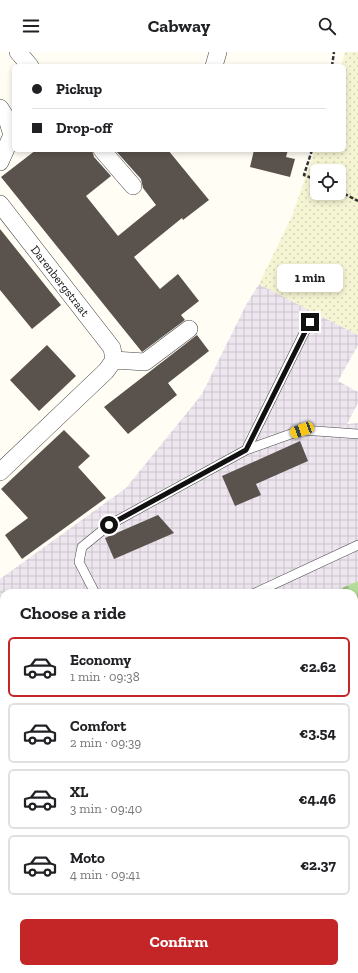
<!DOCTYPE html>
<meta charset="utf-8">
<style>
body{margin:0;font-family:"Zilla Slab",serif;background:#f2f2f2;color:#202124;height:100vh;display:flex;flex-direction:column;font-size:15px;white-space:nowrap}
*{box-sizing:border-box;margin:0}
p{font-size:13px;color:#757577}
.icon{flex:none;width:22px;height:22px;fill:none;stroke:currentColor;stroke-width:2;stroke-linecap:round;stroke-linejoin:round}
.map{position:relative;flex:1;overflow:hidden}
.panel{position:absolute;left:0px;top:537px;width:358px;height:384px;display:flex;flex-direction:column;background:#fff;border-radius:12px 12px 0 0;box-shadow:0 2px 6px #0003}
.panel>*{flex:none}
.banner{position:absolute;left:12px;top:12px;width:334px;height:88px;border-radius:6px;box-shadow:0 2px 6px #0003;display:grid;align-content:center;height:88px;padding:0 20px;background:#fff}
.buttons{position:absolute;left:310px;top:112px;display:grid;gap:8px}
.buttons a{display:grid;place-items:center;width:36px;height:36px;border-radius:6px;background:#fff;box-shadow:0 2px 6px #0003;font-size:20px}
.end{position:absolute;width:18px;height:18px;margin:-9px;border:5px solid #111;background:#fff;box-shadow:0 0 0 2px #fff}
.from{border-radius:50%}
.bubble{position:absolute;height:28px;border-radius:6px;background:#fff;box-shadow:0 2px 6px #0003;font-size:13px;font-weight:700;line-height:28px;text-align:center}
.car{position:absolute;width:12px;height:24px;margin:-12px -6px;border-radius:5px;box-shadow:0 0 3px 1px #0007;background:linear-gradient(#f5c518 24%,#345 0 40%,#f5c518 0 76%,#345 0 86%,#f5c518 0)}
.banner b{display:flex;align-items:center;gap:14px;height:38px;font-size:15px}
.banner b+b{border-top:1px solid #e0e0e0}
.banner i{width:10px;height:10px;background:#202124}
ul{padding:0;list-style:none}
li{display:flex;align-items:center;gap:12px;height:60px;margin:0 8px 6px;padding:0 12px;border:2px solid #e0e0e0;border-radius:6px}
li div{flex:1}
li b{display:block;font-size:15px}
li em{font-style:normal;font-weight:700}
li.selected{border-color:#c42526}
li>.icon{width:36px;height:36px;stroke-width:1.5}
h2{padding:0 20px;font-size:18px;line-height:48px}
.button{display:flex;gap:8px;margin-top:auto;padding:8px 20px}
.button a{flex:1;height:46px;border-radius:6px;background:#c42526;color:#fff;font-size:16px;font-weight:700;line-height:46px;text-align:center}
header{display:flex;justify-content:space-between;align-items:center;height:52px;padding:0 20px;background:#fff;font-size:18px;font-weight:700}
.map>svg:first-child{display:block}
.industrial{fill:url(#industrial-grid)}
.farmland{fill:url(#farmland-dots);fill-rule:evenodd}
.forest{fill:url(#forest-firs)}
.building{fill:#5a524d}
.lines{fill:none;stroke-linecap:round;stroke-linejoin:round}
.service-casing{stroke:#444;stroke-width:10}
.minor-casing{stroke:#444;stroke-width:18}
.path{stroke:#333;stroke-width:2.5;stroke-dasharray:4 2;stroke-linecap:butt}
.service{stroke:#fff;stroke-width:9}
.minor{stroke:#fff;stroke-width:17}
.rail-casing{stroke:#c42526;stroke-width:4.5}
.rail{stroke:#fff;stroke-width:3;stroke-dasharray:9;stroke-linecap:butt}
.route{stroke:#111;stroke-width:5}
.labels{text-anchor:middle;stroke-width:4;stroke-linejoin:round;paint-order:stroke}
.street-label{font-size:12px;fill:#111;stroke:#fff}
</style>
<header><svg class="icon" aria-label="menu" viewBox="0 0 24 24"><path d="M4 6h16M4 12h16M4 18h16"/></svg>Cabway<svg class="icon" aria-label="search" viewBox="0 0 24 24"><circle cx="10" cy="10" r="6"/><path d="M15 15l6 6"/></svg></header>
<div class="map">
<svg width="358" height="921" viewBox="0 0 358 921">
<defs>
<pattern id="industrial-grid" width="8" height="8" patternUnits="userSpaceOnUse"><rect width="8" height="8" fill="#eee6ef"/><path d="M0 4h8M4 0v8" fill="none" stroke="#cbc4cc"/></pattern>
<pattern id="farmland-dots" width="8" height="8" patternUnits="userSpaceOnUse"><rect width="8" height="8" fill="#f6f5d3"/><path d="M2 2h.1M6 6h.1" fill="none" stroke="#d2d1b4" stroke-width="1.8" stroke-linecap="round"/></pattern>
<pattern id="forest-firs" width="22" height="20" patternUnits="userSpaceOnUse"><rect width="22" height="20" fill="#b6dc9b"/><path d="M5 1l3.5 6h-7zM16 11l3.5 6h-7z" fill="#9bbc84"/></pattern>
</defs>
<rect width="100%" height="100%" fill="#fffdf4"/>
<path class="industrial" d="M259 232 358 283V293L338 329 358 340V351L347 372 358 371V529L330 541H4V719L0 713V527L126 436 202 342 246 253Z"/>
<path class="farmland" d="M345 0H358V283L259 232 292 164 315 98H344V14H341ZM317 119H339V141H317Z"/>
<path class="forest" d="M358 529V581L354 572V541H341L339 537Z
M358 777V856L354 859V779Z
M84 917H266L260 921H77Z"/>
<path class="building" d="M36 98H92L94 105 111 124 86 144 118 184 156 153 143 136 141 127 115 98H168L209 148 183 168 182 166 134 205 160 237 178 222 199 249 181 263 185 268 142 300 1 125Z
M254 98H288L286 105 295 107 290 125 250 115Z
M0 177 61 253 32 277 0 238Z
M197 283 209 299 168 331 177 343 128 382 104 355Z
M47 293 76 324 39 359 10 328Z
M64 378 90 404 78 415 106 446 22 507 5 483 28 466 1 437Z
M300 389 308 409 256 432 261 443 235 454 222 424Z
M158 463 174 481 114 507 105 486Z"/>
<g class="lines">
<defs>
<path id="service" d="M246 398 310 269
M95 541 79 510 82 495 109 473 246 398 302 378 358 382
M255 541 358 493
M0 726 4 723"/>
<path id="minor" d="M18 0 30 14
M214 14 218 0
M0 56 7 67 12 83 0 110
M102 98 133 134
M0 152 112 296 114 308 106 319 0 420
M114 308 145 310 189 277"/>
</defs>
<use href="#service" class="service-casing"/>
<use href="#minor" class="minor-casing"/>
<path class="path" d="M332 14 334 0
M312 98 304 123 317 128
M339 139 358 149"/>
<use href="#service" class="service"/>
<use href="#minor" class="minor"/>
<defs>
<path id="rail" d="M354 725 358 723
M354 737 358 736
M0 901 4 898
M0 916 4 914"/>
</defs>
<use href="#rail" class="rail-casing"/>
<use href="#rail" class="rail"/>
</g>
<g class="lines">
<path class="route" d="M109 473 246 398 310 270"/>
</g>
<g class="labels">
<g class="street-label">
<text transform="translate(60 229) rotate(52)" y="4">Darenbergstraat</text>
</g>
</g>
</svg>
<div class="buttons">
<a><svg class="icon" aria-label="locate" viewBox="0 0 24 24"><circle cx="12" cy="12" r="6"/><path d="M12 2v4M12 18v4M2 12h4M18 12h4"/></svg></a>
</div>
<i class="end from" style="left:109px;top:473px"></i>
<i class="end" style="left:310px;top:270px"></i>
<div class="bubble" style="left:277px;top:212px;width:66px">1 min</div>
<i class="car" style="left:302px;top:378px;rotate:250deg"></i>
<div class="banner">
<b><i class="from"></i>Pickup</b>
<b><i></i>Drop-off</b>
</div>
<section class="panel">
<h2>Choose a ride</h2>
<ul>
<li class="selected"><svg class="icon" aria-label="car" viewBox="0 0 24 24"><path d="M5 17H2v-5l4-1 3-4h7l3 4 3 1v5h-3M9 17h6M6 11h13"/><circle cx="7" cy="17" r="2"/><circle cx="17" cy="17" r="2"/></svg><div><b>Economy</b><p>1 min · 09:38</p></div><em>€2.62</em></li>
<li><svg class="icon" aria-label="car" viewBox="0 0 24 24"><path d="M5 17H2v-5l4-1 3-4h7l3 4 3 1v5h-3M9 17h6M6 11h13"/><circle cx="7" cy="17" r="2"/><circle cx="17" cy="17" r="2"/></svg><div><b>Comfort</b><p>2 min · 09:39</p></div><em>€3.54</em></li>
<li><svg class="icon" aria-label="car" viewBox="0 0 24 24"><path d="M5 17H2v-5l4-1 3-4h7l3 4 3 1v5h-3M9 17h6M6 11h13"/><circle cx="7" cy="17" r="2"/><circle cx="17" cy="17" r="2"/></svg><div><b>XL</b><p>3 min · 09:40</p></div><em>€4.46</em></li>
<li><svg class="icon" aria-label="car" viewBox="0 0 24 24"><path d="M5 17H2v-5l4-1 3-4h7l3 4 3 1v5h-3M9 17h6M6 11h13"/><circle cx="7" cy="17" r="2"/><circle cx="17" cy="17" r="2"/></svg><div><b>Moto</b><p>4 min · 09:41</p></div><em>€2.37</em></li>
</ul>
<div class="button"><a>Confirm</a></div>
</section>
</div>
